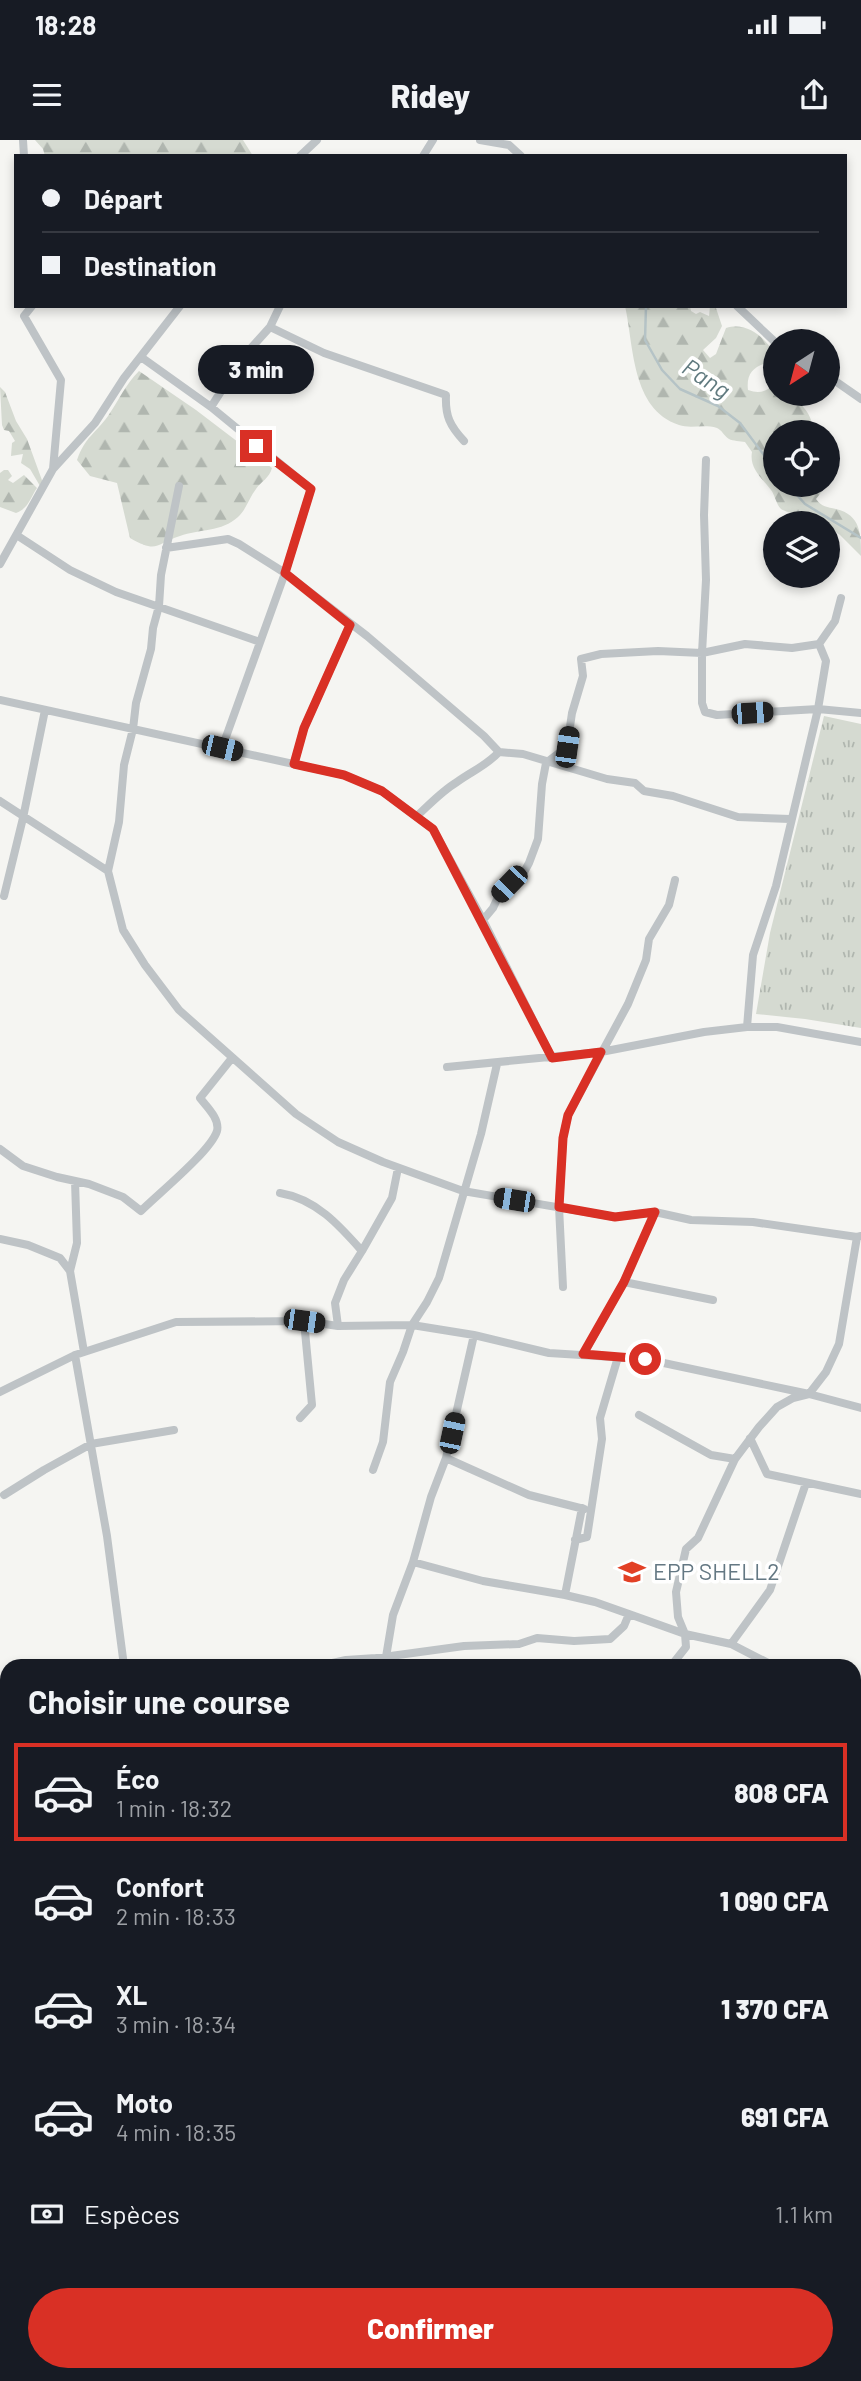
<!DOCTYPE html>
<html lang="fr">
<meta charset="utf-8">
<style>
body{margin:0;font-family:Barlow,sans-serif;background:#20242c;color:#f1f3f6;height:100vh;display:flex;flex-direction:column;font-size:26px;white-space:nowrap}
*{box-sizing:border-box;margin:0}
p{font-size:23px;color:#9ea1a6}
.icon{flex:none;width:38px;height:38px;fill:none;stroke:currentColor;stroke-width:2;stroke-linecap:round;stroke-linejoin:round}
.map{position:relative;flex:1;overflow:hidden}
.side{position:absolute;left:0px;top:1519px;width:861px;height:723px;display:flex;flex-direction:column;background:#171b24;border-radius:21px 21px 0 0;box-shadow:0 4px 10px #0003}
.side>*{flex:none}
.banner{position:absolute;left:14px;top:14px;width:833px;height:154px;border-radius:0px;box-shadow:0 4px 10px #0003;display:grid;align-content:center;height:154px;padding:0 28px;background:#171b24}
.needle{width:46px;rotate:216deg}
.fabs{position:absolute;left:763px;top:189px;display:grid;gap:14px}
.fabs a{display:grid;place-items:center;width:77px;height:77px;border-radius:50%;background:#171b24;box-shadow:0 4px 10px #0003;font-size:35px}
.end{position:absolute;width:32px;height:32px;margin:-16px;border:9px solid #d93025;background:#fff;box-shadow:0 0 0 4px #fff}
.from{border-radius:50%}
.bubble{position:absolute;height:49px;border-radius:24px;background:#171b24;box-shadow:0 4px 10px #0003;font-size:23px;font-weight:800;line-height:49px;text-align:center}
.car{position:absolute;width:21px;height:42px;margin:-21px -10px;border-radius:9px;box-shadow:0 0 5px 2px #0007;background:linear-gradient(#222 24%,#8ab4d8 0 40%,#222 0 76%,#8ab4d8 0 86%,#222 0)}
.banner b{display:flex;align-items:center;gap:24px;height:66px;font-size:26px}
.banner b+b{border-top:2px solid #363941}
.banner i{width:18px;height:18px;background:#f1f3f6}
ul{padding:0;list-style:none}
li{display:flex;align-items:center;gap:21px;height:98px;margin:0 14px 10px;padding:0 14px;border:4px solid transparent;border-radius:0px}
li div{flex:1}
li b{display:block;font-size:26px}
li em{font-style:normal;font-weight:800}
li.current{border-color:#d93025}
li>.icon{width:63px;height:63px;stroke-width:1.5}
h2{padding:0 28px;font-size:32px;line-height:84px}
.pay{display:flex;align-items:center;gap:18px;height:77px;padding:0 28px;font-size:26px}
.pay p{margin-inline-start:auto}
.button{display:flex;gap:14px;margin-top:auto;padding:14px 28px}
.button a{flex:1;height:80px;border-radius:42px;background:#d93025;color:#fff;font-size:28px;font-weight:800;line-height:80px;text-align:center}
.status{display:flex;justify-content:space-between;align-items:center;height:49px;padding:0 35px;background:#171b24;direction:ltr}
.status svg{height:19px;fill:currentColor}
header{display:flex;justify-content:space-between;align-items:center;height:91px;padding:0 28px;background:#171b24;font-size:32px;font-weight:800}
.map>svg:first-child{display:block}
.built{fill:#e3e5e3}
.grass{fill:url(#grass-tufts)}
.forest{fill:url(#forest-firs)}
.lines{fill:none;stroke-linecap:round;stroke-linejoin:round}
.stream{stroke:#b5c3c6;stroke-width:2.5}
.minor{stroke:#bec3c6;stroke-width:8}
.route{stroke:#d93025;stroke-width:9}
.labels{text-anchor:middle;stroke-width:7;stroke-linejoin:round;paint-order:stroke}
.poi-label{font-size:23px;fill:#647883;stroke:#fff;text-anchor:start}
.water-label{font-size:24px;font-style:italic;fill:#607a7f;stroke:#fff}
</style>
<div class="status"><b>18:28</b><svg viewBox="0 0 49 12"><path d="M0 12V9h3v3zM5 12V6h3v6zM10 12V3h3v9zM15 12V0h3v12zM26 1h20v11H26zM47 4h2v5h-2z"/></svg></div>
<header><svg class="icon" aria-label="menu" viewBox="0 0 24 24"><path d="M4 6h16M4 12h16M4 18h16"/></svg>Ridey<svg class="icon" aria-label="share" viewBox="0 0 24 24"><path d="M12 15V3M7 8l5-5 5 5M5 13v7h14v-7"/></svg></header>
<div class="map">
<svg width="861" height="2241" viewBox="0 0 861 2241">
<defs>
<pattern id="grass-tufts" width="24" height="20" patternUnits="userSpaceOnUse" patternTransform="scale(1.75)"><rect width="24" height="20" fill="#d5dad1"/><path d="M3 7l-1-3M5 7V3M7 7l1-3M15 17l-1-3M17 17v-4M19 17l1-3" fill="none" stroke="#b0b6af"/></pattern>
<pattern id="forest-firs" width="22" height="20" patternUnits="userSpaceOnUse" patternTransform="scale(1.75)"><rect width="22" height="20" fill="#d5dad1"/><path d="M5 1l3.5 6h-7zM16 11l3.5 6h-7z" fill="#b0b6af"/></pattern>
</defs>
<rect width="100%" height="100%" fill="#f5f5f2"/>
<path class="built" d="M854 1856 861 1857V2067L854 2066Z"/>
<path class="grass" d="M824 576 861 584V888L805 879 756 874 770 793Z"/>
<path class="forest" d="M35 0H243L253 16H45L43 9Z
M625 166H690L691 171 696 174 700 172 709 176 710 166 716 168 722 186 716 198 703 210 710 218 716 214 726 188C746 182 762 195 773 211L770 222C754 226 746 233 748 250 759 254 766 252 774 244L775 254H792C802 267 814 274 812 292H775V345H823V350L816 359C822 367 827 367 836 369 861 375 861 394 861 416L840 395 828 387V383C823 383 785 372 781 369 776 364 775 355 771 350 762 338 749 328 752 312L745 302C740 301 733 301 729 299 724 296 722 290 717 288 704 284 690 289 679 285 631 269 634 206 625 166Z
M139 231 196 270 272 328C269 339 261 341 256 349 249 358 246 370 238 377 222 392 199 389 180 396 155 404 158 414 130 398L117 343 90 336 77 320C85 297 95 294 108 276 119 260 125 245 139 231Z
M0 247 5 252 16 281 27 299 43 343 40 346 30 329 21 323 23 314 11 316 12 303 15 301 9 291 4 290 2 285Z
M4 330H8L12 336 8 340 13 343 24 335 37 348C30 358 29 368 16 373L0 367V333Z"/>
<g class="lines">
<path class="stream" d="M646 166 645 200 662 230 680 249 718 266 740 283 775 330
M788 345 805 364 861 398
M0 1721 7 1720
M854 1740 861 1736"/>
<path class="minor" d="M23 0 24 16
M480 0 509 5 521 16
M300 16 317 0
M423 16 433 0
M32 166 24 176 61 240 53 329
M737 166 775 202
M270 187 324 213 446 255C445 276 450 286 464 301
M141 217 211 267 311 349 285 433 222 608
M828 236 861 259
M211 267 243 217 270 187 280 166
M706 320 704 375 706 440 702 513V563L705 572 717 575 818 569 861 573
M179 346 161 435 159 466 153 488 151 509 136 563 133 589 124 625 119 682 108 731 123 790 145 825 179 870 296 974 338 1002 383 1022 463 1051 615 1077 655 1072 691 1080 753 1082 857 1097 861 1096
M18 396 70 430 116 452 260 502
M166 408 228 399 239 404 285 433 367 496 484 596 499 612 523 614 607 639 635 643 644 651 673 656 738 677 790 679
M0 424 53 329 95 283 124 238 180 166
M819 504 835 481 841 458
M0 560 344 635 382 651 433 689 483 780 552 918
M294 624 304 588 350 485
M0 661 108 731
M417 676C430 664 442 651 457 642 472 631 486 626 499 612
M4 756 23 678 45 570
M483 780 493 768 499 755 523 734 529 723 538 699 542 644 546 623 567 607 572 573 583 536 581 519 601 514 658 511 702 513 745 504 792 508 819 504
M747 887 753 815 776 746 818 569 826 521 819 504
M447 927 601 912 704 892 747 887H777L861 902
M0 1009 23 1026 57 1037 89 1044 123 1057 141 1071C158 1054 211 1011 217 991 220 979 207 967 200 958L232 918
M280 1053C316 1059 339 1085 362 1111L344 1140 335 1163 338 1186
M0 1099 28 1105 60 1118 70 1131 84 1212
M362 1111 392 1058 398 1028
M70 1131 77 1103 75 1041
M624 1142 713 1160
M563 1147 559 1067 563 998 568 975 628 864 646 820 649 799 669 765 675 740
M75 1215 107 1396 124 1526
M583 1215 624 1142 655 1072
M0 1252 75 1215 176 1182 304 1181 338 1186 412 1185 474 1195 549 1213 645 1219 809 1254 861 1268
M639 1275 711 1315 735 1319
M300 1278 312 1265 304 1181
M750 1298 767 1334 861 1354
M446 1318 529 1355 584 1369
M373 1330 383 1302 390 1242 403 1212 412 1185 427 1162 439 1138 481 994 497 924
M4 1355 44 1330 91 1304 174 1290
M575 1400 587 1397 602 1299 600 1278 618 1217
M413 1422 431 1357 446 1318 474 1195
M565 1455 595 1462 629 1474
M731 1504 770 1450 806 1343
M386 1517 393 1475 413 1422 483 1441 565 1455 582 1368
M319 1526 346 1520 376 1518 464 1506 519 1504 537 1498 574 1501 610 1499 624 1486 629 1474 685 1494 731 1504 774 1526
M671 1526 686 1507 685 1494 678 1477 676 1452 686 1409 698 1398 735 1319 759 1287 777 1267 793 1258 809 1254 826 1232 839 1204 857 1097
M854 1544H861
M236 2241 241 2235"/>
</g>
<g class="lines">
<path class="route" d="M256 306 311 349 285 433 350 485 304 588 294 624 344 635 382 651 433 689 552 918 601 912 568 975 563 998 559 1067 615 1077 655 1072 624 1142 583 1214 645 1219"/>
</g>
<defs>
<symbol id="school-bare" viewBox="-9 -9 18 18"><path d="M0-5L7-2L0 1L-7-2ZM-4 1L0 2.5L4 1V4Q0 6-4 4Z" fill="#e24025" stroke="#fff" stroke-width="2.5" paint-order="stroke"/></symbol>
</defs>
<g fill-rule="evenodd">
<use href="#school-bare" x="613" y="1413" width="38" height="38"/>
</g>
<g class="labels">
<g class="poi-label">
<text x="653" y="1440">EPP SHELL2</text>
</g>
<g class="water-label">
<text transform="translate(706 239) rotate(33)" y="8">Pang</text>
</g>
</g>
</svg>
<div class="fabs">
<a><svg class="needle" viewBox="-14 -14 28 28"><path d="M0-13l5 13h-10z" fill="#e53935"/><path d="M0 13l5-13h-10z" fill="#9ea1a6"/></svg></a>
<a><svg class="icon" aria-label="locate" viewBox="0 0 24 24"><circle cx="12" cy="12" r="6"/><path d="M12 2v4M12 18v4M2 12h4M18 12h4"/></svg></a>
<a><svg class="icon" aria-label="layers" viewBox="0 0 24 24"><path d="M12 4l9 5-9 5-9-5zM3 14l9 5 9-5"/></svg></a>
</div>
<i class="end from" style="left:645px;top:1219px"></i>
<i class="end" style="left:256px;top:306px"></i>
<div class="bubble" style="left:198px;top:205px;width:116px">3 min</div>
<i class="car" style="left:752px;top:573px;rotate:86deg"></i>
<i class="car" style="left:567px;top:607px;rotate:8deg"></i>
<i class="car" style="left:222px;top:608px;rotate:103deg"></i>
<i class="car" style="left:509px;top:744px;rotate:224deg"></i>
<i class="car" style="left:514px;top:1060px;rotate:279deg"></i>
<i class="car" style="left:304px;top:1181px;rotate:98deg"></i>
<i class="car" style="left:452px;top:1293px;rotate:12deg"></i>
<div class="banner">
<b><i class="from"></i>Départ</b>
<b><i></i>Destination</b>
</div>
<section class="side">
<h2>Choisir une course</h2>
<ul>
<li class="current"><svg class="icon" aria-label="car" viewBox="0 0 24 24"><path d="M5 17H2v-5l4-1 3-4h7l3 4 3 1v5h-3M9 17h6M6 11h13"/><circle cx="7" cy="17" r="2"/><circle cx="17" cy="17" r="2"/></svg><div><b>Éco</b><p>1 min · 18:32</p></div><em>808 CFA</em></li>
<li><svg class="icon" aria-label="car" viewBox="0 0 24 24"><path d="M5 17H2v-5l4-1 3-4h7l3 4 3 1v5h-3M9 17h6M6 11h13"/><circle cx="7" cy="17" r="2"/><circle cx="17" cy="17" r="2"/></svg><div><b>Confort</b><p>2 min · 18:33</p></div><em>1 090 CFA</em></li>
<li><svg class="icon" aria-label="car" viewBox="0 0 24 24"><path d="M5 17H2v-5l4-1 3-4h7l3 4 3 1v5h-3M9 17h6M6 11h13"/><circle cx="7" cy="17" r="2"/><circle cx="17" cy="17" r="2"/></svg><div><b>XL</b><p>3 min · 18:34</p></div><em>1 370 CFA</em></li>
<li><svg class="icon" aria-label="car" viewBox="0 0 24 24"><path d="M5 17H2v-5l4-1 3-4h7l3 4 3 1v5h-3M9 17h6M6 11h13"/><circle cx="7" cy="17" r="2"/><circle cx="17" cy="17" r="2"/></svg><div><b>Moto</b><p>4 min · 18:35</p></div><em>691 CFA</em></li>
</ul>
<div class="pay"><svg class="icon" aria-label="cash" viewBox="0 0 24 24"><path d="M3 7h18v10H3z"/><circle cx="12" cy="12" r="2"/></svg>Espèces<p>1.1 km</p></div>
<div class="button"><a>Confirmer</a></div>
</section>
</div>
